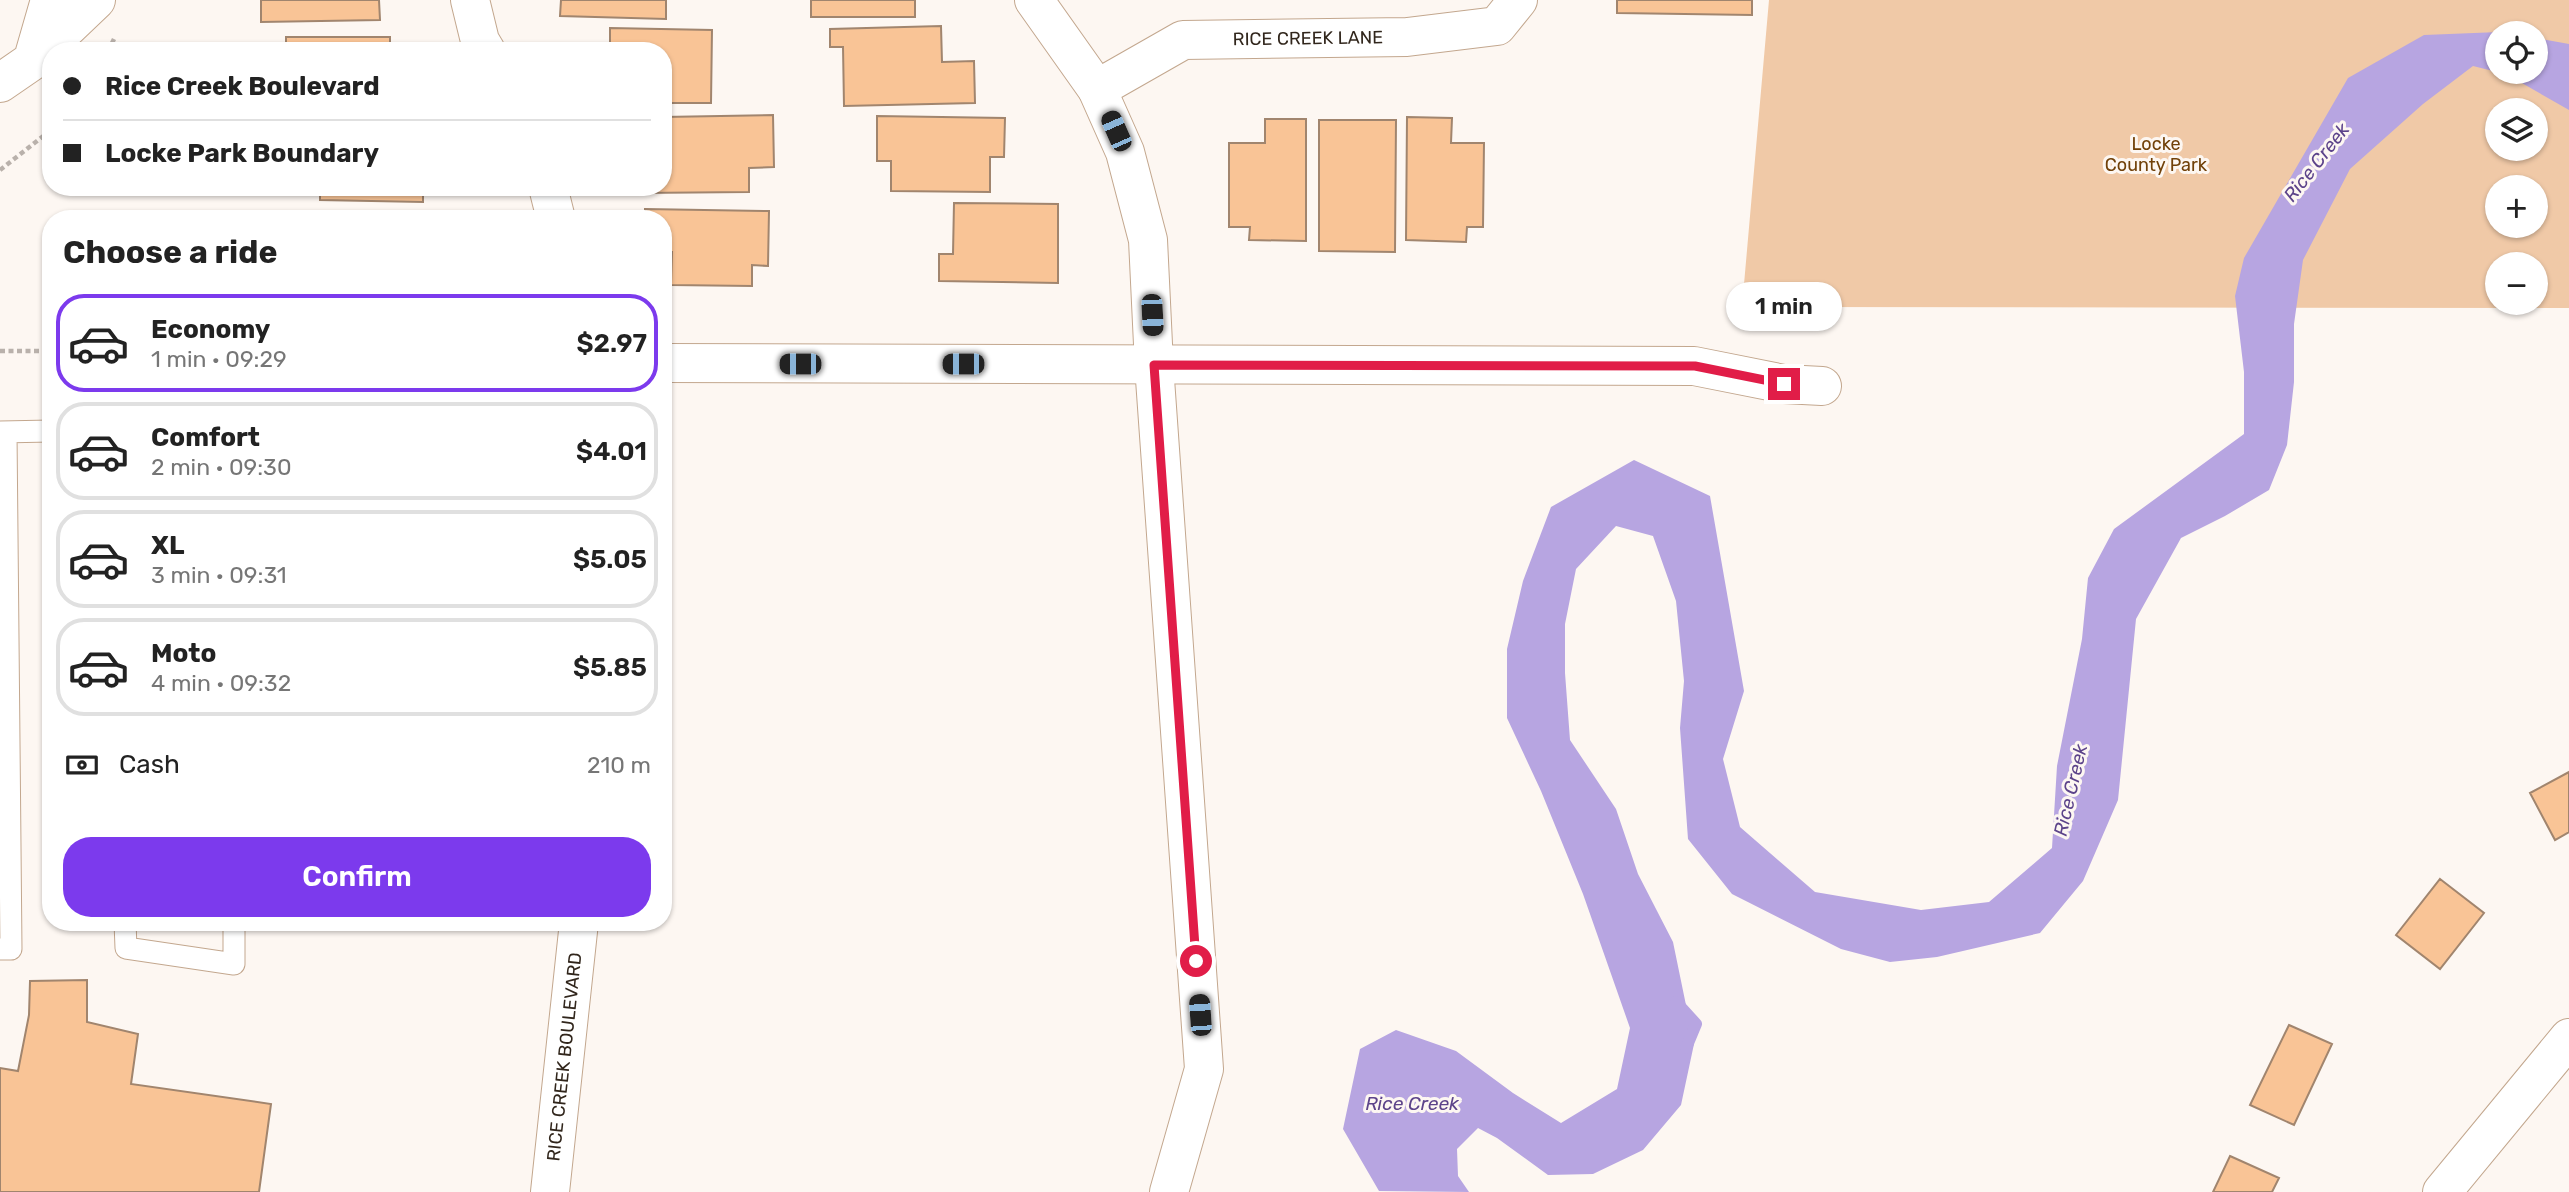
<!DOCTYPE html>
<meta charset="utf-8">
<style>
body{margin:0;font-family:Rubik,sans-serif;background:#f6f6f6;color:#222;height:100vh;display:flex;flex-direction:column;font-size:26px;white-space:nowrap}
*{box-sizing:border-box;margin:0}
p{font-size:23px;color:#767676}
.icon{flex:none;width:38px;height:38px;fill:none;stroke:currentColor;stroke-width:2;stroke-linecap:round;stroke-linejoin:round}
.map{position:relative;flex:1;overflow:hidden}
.sheet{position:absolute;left:42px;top:210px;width:630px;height:721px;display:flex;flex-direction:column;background:#fff;border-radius:28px;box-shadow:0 2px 5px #0004}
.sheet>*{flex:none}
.top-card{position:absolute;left:42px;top:42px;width:630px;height:154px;border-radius:28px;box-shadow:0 2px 5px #0004;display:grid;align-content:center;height:154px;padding:0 21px;background:#fff}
.buttons{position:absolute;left:2485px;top:21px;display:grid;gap:14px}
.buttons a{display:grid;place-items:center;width:63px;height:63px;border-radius:50%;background:#fff;box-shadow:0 2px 5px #0004;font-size:35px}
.end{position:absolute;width:32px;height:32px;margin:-16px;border:9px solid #e11d48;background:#fff;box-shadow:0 0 0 4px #fff}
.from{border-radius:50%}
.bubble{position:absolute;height:49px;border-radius:24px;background:#fff;box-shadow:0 2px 5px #0004;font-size:23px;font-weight:600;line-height:49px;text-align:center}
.car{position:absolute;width:21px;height:42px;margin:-21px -10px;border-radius:9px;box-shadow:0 0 5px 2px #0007;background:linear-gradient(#222 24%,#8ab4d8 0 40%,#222 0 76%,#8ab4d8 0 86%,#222 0)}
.top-card b{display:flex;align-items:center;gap:24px;height:66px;font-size:26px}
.top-card b+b{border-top:2px solid #e0e0e0}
.top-card i{width:18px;height:18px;background:#222}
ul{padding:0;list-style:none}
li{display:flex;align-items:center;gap:21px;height:98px;margin:0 14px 10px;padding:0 7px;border:4px solid #e0e0e0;border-radius:28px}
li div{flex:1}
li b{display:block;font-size:26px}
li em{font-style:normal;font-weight:600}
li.on{border-color:#7c3aed}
li>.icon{width:63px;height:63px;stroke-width:1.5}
h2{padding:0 21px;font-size:32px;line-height:84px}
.pay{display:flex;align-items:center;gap:18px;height:77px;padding:0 21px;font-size:26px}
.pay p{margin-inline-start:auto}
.action{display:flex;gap:14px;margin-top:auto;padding:14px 21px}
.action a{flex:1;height:80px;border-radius:28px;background:#7c3aed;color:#fff;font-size:28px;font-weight:600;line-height:80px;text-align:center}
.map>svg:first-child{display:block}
.green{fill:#f0c9a7;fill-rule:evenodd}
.water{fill:#b7a5e1}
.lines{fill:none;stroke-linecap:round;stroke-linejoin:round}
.stream{stroke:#b7a5e1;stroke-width:12}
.building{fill:#f9c496;stroke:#a1856e;stroke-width:2}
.lane-casing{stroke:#c3a78e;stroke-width:23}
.street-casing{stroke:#c3a78e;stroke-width:40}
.secondary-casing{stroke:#c3a78e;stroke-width:40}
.path{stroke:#b9b1ab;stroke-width:4.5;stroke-dasharray:5 3.5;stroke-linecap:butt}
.lane{stroke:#fff;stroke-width:21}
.street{stroke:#fff;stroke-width:38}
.secondary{stroke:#fff;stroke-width:38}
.route{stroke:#e11d48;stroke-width:9}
.labels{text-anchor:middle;stroke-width:6;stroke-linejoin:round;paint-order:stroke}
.street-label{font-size:18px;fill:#31261c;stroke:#fdf7f2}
.park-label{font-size:18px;fill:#714109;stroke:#fdf7f2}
.water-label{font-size:19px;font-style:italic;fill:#5c438a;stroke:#fdf7f2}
</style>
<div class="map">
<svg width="2569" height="1192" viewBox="0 0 2569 1192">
<rect width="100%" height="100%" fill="#fdf7f2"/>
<path class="green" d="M1769 0H2569V308L1742 307ZM2497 33H2536V72H2497ZM2497 110H2536V149H2497ZM2497 187H2536V226H2497ZM2497 264H2536V303H2497Z"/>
<path class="water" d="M2499 32 2509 33H2497V72L2473 66 2423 104 2350 169 2303 260 2294 324V382L2287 445 2269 490 2225 516 2181 538 2136 619 2118 800 2083 881 2040 933 1937 957 1890 962 1841 949 1732 894 1688 839 1680 728 1684 681 1676 601 1653 536 1616 526 1576 569 1565 624V673L1570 740 1616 809 1638 874 1673 942 1694 1044 1681 1105 1643 1150 1593 1174 1548 1175 1497 1138 1478 1128 1457 1149 1458 1176 1469 1192 1379 1191 1343 1129 1360 1049 1396 1030 1456 1051 1513 1093 1561 1123 1617 1089 1630 1028 1583 894 1541 791 1507 718V649L1523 581 1551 507 1634 460 1710 496 1744 691 1723 759 1740 827 1815 892 1921 910 1989 902 2052 848 2057 766 2082 639 2088 578 2114 529 2244 434V372L2235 296 2244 258 2348 78 2424 35Z
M2536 38 2569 44V110L2506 74 2497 72H2536Z"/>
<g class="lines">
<path class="stream" d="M1676 1002 1696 1024 1686 1048"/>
</g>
<path class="building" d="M261 0H379L380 20 261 22Z
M561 0H666V19L560 16Z
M811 0H915V17H811Z
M1617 0H1752V15L1617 13Z
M941 26 942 62 974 61 975 103 844 106 843 47H830V29Z
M610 28 712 30 711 103H663V51H610Z
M286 37H390V51H286Z
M773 115 774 167 749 168V192L639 193V187H663V117Z
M877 116 1005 118 1004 157H990V192L891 191V161H877Z
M1407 117 1452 118 1451 143H1484L1483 227H1467L1466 242 1406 240Z
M1265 119H1306V241L1249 240 1250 227H1229V143H1265Z
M1319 120H1396L1395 252 1319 251Z
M320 187H423V202L320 200Z
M954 203 1058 204V283L939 281V254H953Z
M645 209 769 211 768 266 752 265V286L671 285 672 252H663V219H645Z
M462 213V219H339V214Z
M2569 772V832L2555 840 2530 793Z
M2440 879 2484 913 2440 969 2396 935Z
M87 980V1022L138 1034 131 1084 271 1104 259 1192H0V1068L18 1071 29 1015 30 981Z
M2289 1025 2332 1044 2294 1125 2250 1105Z
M2230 1156 2279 1178 2272 1192H2213Z"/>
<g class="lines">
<defs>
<path id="lane" d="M0 432 51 431
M125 922 126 948 234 964V922
M0 949H11L6 432"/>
<g id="street">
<path d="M470 0 480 41 486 51"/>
<path d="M1034 0 1097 89 1125 152 1148 240 1154 365 1204 1069 1169 1192"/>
<path id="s1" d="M1097 89 1183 40 1407 37 1497 26 1518 0"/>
<path d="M548 187 556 219"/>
<path d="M663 363 1694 366 1784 384 1822 386"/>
<path id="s2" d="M550 1192 579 922"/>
<path d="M2442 1192 2569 1038"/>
</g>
<path id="secondary" d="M33 59 50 0
M0 83 32 61 96 0"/>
</defs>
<use href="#lane" class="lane-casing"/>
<use href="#street" class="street-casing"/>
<use href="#secondary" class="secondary-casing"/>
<path class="path" d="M108 51 114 39
M0 170 51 130
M0 351H51"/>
<use href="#lane" class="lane"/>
<use href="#street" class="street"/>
<use href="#secondary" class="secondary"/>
</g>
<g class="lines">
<path class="route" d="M1196 961 1154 365 1695 366 1784 384"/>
</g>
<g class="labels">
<g class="street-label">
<text dy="6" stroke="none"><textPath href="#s1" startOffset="224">RICE CREEK LANE</textPath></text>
<text dy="6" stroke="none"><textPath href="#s2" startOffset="136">RICE CREEK BOULEVARD</textPath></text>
</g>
<g class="park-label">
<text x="2156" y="150">Locke<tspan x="2156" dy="21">County Park</tspan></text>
</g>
<g class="water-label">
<text transform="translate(2316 162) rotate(-52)" y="7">Rice Creek</text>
<text transform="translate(2070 790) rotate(-77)" y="7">Rice Creek</text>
<text x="1412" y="1110">Rice Creek</text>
</g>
</g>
</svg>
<div class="buttons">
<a><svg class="icon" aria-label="locate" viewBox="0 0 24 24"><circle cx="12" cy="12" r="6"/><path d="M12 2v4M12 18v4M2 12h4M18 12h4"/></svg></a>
<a><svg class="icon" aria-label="layers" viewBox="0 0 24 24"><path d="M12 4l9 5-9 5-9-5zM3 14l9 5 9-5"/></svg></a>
<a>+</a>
<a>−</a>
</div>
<i class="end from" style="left:1196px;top:961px"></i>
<i class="end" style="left:1784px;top:384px"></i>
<div class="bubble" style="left:1726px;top:282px;width:116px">1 min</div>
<i class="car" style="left:1116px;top:131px;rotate:336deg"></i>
<i class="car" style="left:1152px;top:315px;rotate:177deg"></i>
<i class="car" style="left:800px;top:364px;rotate:270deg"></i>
<i class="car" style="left:963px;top:364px;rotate:270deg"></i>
<i class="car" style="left:1200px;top:1015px;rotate:356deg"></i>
<div class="top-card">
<b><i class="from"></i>Rice Creek Boulevard</b>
<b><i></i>Locke Park Boundary</b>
</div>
<section class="sheet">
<h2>Choose a ride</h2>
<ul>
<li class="on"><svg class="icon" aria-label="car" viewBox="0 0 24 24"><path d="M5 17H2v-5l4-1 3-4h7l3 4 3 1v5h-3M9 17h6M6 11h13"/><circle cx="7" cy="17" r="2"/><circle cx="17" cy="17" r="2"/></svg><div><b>Economy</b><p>1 min · 09:29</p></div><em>$2.97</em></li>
<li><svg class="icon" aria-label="car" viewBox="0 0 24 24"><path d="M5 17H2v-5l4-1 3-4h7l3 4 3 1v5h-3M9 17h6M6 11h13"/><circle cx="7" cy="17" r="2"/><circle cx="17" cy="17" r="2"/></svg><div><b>Comfort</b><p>2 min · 09:30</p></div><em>$4.01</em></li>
<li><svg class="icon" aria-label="car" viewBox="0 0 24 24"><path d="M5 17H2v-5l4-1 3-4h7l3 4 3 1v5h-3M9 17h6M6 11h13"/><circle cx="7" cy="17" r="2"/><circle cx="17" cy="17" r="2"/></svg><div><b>XL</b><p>3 min · 09:31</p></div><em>$5.05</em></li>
<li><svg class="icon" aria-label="car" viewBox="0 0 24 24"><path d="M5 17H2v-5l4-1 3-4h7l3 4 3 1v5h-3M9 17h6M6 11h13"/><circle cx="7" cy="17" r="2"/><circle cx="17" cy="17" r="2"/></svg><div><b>Moto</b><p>4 min · 09:32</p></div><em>$5.85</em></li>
</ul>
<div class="pay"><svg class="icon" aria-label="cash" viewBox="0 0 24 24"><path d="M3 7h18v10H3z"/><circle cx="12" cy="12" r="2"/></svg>Cash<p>210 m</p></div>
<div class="action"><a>Confirm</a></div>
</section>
</div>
